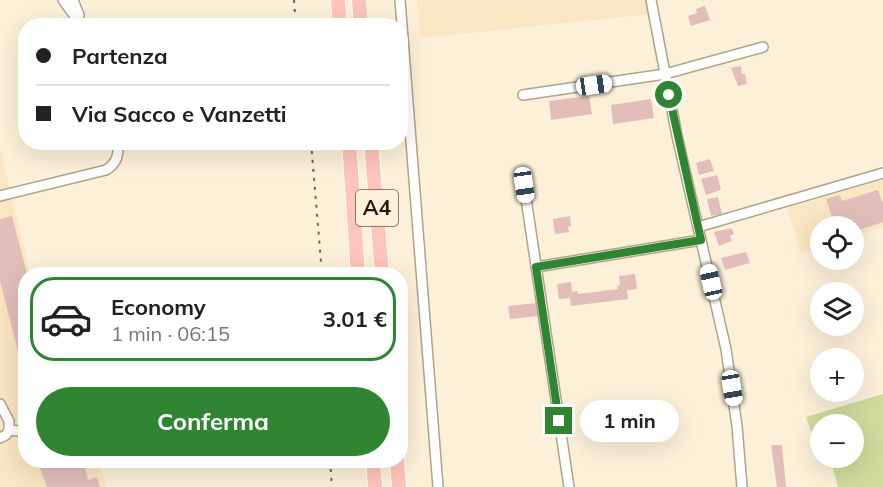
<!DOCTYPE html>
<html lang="it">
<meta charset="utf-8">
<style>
body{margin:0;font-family:Mulish,sans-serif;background:#f6f6f6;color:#222;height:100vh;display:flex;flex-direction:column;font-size:22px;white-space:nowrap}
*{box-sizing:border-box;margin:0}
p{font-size:20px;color:#767676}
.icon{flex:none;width:33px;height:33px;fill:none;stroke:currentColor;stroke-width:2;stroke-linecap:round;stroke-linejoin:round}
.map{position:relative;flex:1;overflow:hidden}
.details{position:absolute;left:18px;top:267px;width:390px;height:201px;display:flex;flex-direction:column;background:#fff;border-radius:24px;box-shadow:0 6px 24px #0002}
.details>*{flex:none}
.top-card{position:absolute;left:18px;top:18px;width:390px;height:132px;border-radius:24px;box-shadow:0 6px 24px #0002;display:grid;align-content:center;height:132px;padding:0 18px;background:#fff}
.controls{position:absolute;left:810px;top:216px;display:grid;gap:12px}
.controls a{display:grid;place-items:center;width:54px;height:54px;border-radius:50%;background:#fff;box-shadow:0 6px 24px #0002;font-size:30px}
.end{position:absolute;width:27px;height:27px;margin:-14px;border:8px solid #308532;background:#fff;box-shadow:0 0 0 3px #fff}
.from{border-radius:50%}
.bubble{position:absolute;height:42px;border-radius:21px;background:#fff;box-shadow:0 6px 24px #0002;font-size:20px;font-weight:700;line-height:42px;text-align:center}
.car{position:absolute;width:18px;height:36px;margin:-18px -9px;border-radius:8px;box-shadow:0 0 4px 2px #0007;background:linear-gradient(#fff 24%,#345 0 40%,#fff 0 76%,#345 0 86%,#fff 0)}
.top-card b{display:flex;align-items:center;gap:21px;height:57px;font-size:22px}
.top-card b+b{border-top:2px solid #e0e0e0}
.top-card i{width:15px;height:15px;background:#222}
ul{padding:10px 0 0;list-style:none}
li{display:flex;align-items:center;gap:18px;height:84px;margin:0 12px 9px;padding:0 6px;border:3px solid transparent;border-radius:24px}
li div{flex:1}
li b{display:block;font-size:22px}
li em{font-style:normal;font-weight:700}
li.selected{border-color:#308532}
li>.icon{width:54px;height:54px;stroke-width:1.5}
.primary-button{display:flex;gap:12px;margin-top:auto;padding:12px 18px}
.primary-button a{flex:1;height:69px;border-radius:36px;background:#308532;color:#fff;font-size:24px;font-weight:700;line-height:69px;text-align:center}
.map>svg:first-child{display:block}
.built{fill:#f9e6c2}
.green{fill:#d0da9c}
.building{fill:#e2beba}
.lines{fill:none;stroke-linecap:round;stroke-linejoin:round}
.minor-casing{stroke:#b1a388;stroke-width:12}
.highway-casing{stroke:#fff;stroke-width:16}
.minor{stroke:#fff;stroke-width:9}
.highway{stroke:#ffc5bb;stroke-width:14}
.rail{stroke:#6d6556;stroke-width:2;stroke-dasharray:3 6;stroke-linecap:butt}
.route{stroke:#308532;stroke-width:8}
.labels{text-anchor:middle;stroke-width:6;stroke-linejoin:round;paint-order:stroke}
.shield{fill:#fcf0d9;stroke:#625b4c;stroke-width:1.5}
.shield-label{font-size:21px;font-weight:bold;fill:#201b10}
</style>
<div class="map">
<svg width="883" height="487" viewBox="0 0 883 487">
<rect width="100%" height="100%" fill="#fcf0d9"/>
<path class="built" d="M417 0H649L651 14 420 38Z
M0 147 30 274H26V460L98 461 107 487H0Z
M883 180V227L854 237V226H820V249L801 252 787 208Z"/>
<path class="green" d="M883 394V487H838L830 458H854V424H820V443H815L806 417Z"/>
<path class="building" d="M705 6 710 20 691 26 688 16 697 13 696 9Z
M741 66 742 74H745L747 84 738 86 731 68Z
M589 96 592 114 551 120 549 101Z
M651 99 654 118 613 124 611 105Z
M710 159 714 171 699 175 696 163Z
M717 175 721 190 706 195 701 179Z
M878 190 882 202H883V222L854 232V226H835L826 199 840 195 842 201Z
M718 197 722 214 711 216 707 199Z
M12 216 27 274H26L25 379 0 281V219Z
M570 216 571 226 568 227 569 232 555 234 553 219Z
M732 228 734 234 730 236 732 241 719 246 714 232Z
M746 252 750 263 725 270 721 258Z
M635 274 637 289 627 290 628 299 571 306 570 298 559 299 557 284 571 282 572 292 577 291 578 294 618 289 617 286 620 285 619 276Z
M537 303 539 316 510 319 508 306Z
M771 445H782L786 487H777Z
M33 460H83L88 480 97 477 100 487H47L38 463 34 464Z"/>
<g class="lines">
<defs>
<path id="minor" d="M63 0 82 26
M73 0 79 15
M400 0 438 487
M651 0 677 136 726 349 737 426 742 487
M523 95 665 74 763 47
M524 185 569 487
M0 196 106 170C117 163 119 155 118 142
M698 227 883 173
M536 267 701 240
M0 404 9 421V430
M0 438 6 435 9 430 18 431 26 430"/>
<path id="highway" d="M338 0 340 26
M359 0 361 26
M349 142 358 274
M371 142 382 274
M373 460 375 487
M397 460 399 487"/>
</defs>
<use href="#minor" class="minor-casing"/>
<use href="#highway" class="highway-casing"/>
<use href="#minor" class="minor"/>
<use href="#highway" class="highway"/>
<path class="rail" d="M294 0 296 26
M311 142 322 274
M330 460 332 487"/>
</g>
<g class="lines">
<path class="route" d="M559 421 536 267 701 240 669 95"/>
</g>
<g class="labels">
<rect class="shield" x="356" y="190" width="42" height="36" rx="4.5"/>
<g class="shield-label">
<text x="377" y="215">A4</text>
</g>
</g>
</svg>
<div class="controls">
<a><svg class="icon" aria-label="locate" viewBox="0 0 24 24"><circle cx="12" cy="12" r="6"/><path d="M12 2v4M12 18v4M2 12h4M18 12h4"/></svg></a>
<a><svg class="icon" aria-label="layers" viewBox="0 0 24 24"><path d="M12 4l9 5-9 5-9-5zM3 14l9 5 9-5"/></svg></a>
<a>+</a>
<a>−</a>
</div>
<i class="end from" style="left:669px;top:95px"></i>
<i class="end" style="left:559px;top:421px"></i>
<div class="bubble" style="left:580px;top:400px;width:99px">1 min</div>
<i class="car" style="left:594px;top:85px;rotate:82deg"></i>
<i class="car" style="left:524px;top:185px;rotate:172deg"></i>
<i class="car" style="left:711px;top:282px;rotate:347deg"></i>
<i class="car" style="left:732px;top:388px;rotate:171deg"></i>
<div class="top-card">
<b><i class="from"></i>Partenza</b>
<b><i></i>Via Sacco e Vanzetti</b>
</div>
<section class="details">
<ul>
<li class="selected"><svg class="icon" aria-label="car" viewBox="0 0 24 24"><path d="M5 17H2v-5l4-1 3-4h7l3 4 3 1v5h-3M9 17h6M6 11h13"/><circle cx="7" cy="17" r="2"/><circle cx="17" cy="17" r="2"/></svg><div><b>Economy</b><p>1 min · 06:15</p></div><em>3.01 €</em></li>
</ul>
<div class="primary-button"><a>Conferma</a></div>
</section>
</div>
